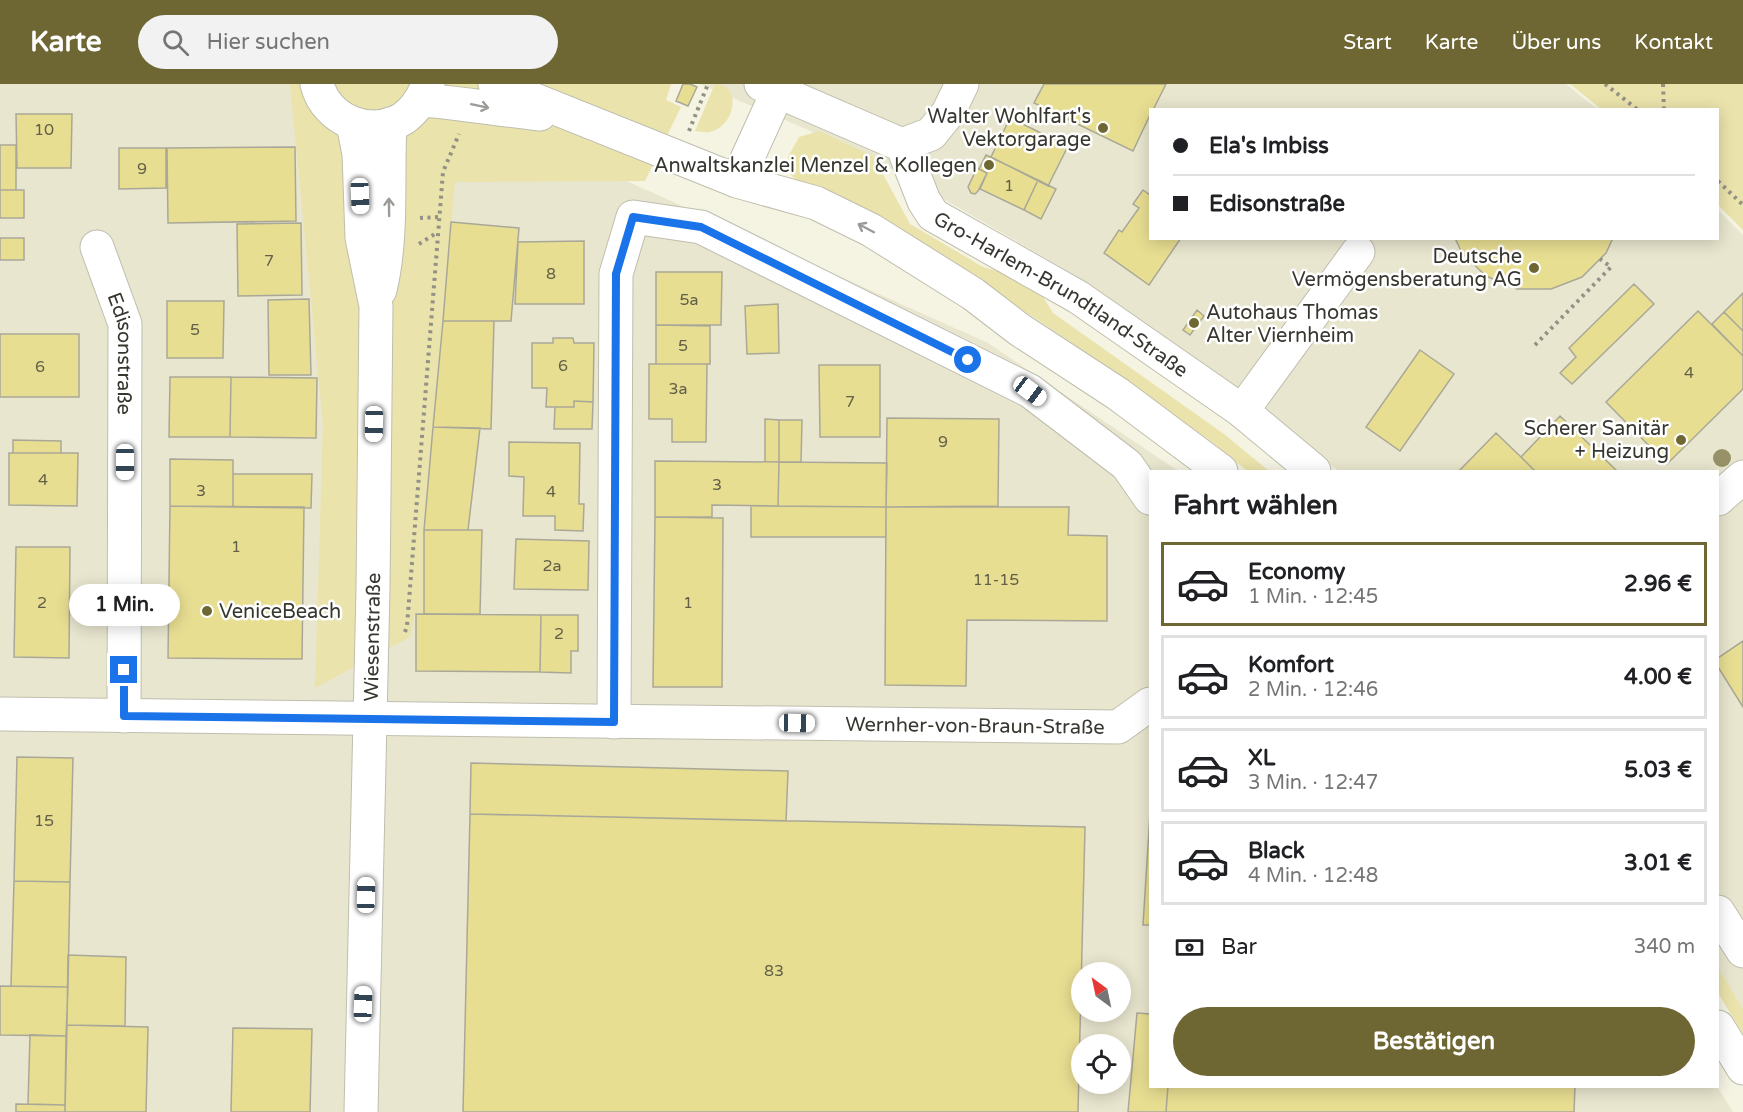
<!DOCTYPE html>
<html lang="de">
<meta charset="utf-8">
<style>
body{margin:0;font-family:"Varela Round",sans-serif;background:#f2f2f2;color:#202124;height:100vh;display:flex;flex-direction:column;font-size:22px;white-space:nowrap}
*{box-sizing:border-box;margin:0}
p{font-size:20px;color:#757577}
.icon{flex:none;width:33px;height:33px;fill:none;stroke:currentColor;stroke-width:2;stroke-linecap:round;stroke-linejoin:round}
.map{position:relative;flex:1;overflow:hidden}
.side{position:absolute;left:1149px;top:386px;width:570px;height:618px;display:flex;flex-direction:column;background:#fff;border-radius:0px;box-shadow:0 3px 15px #0003}
.side>*{flex:none}
.top-card{position:absolute;left:1149px;top:24px;width:570px;height:132px;border-radius:0px;box-shadow:0 3px 15px #0003;display:grid;align-content:center;height:132px;padding:0 24px;background:#fff}
.needle{width:39px;rotate:327deg}
.tools{position:absolute;left:1071px;top:878px;display:grid;gap:12px}
.tools a{display:grid;place-items:center;width:60px;height:60px;border-radius:50%;background:#fff;box-shadow:0 3px 15px #0003;font-size:30px}
.end{position:absolute;width:27px;height:27px;margin:-14px;border:8px solid #1a73e8;background:#fff;box-shadow:0 0 0 3px #fff}
.from{border-radius:50%}
.bubble{position:absolute;height:42px;border-radius:21px;background:#fff;box-shadow:0 3px 15px #0003;font-size:20px;font-weight:700;line-height:42px;text-align:center}
.car{position:absolute;width:18px;height:36px;margin:-18px -9px;border-radius:8px;box-shadow:0 0 4px 2px #0007;background:linear-gradient(#fff 24%,#345 0 40%,#fff 0 76%,#345 0 86%,#fff 0)}
.top-card b{display:flex;align-items:center;gap:21px;height:57px;font-size:22px}
.top-card b+b{border-top:2px solid #e0e0e0}
.top-card i{width:15px;height:15px;background:#202124}
ul{padding:0;list-style:none}
li{display:flex;align-items:center;gap:18px;height:84px;margin:0 12px 9px;padding:0 12px;border:3px solid #e0e0e0;border-radius:0px}
li div{flex:1}
li b{display:block;font-size:22px}
li em{font-style:normal;font-weight:700}
li.active{border-color:#6e6733}
li>.icon{width:54px;height:54px;stroke-width:1.5}
h2{padding:0 24px;font-size:27px;line-height:72px}
.pay{display:flex;align-items:center;gap:15px;height:66px;padding:0 24px;font-size:22px}
.pay p{margin-inline-start:auto}
.button{display:flex;gap:12px;margin-top:auto;padding:12px 24px}
.button a{flex:1;height:69px;border-radius:36px;background:#6e6733;color:#fff;font-size:24px;font-weight:700;line-height:69px;text-align:center}
header{display:flex;align-items:center;gap:36px;box-sizing:border-box;height:84px;padding:0 30px;background:#6e6733;color:#fff}
header strong{font-size:28px}
nav{display:flex;gap:33px;margin-inline-start:auto;font-size:21px}
.search{width:420px;height:54px;background:#f2f2f2;display:flex;align-items:center;gap:15px;box-sizing:border-box;padding:0 21px;border-radius:33px;color:#757577;font-size:22px}
.map>svg:first-child{display:block}
.built{fill:#e9e6cf;fill-rule:evenodd}
.green{fill:#eae3ac}
.building{fill:#e8de92;stroke:#a9a898;stroke-width:1.5}
.lines{fill:none;stroke-linecap:round;stroke-linejoin:round}
.minor-casing{stroke:#bfbeae;stroke-width:35}
.major-casing{stroke:#bfbeae;stroke-width:35}
.path{stroke:#939185;stroke-width:4;stroke-dasharray:3 4.5;stroke-linecap:butt}
.minor{stroke:#fff;stroke-width:33}
.major{stroke:#fff;stroke-width:33}
.tree{fill:#969167}
.oneway{stroke:#9b9a97}
.route{stroke:#1a73e8;stroke-width:8}
.poi-dot{fill:#6e6733;stroke:#fff;stroke-width:2}
.labels{text-anchor:middle;stroke-width:5;stroke-linejoin:round;paint-order:stroke}
.number-label{font-size:16px;fill:#636048}
.poi-label{font-size:20px;fill:#37362f;stroke:#fff;text-anchor:end}
.street-label{font-size:20px;fill:#37362f;stroke:#fff}
</style>
<header>
<strong>Karte</strong>
<div class="search"><svg class="icon" aria-label="search" viewBox="0 0 24 24"><circle cx="10" cy="10" r="6"/><path d="M15 15l6 6"/></svg>Hier suchen</div>
<nav><a>Start</a><a>Karte</a><a>Über uns</a><a>Kontakt</a></nav>
</header>
<div class="map">
<svg width="1743" height="1028" viewBox="0 0 1743 1028">
<rect width="100%" height="100%" fill="#f5f3e2"/>
<path class="built" d="M0 0H291L622 95 988 259 1178 387H1150V1002H1717L1733 1028H0ZM1082 888H1120V927H1082ZM1082 960H1120V999H1082Z
M700 0H1566L1597 25 1150 26V154H1718V126L1743 151V944L1718 906V387H1339L1075 191 867 71Z"/>
<path class="green" d="M290 0H671L666 16 681 23 645 97 455 98 423 446V529H415L410 553 315 604 323 340Z
M715 0C742 0 736 42 710 48 705 49 700 47 695 47Z
M1570 0H1743V146L1718 121V26L1601 25Z
M819 47 873 72 910 140 983 183 1009 190 1041 210 1053 229 1224 350 1269 387H1247L1217 362 1128 297 1041 238 933 168 801 101 790 90 788 73 799 53Z
M1718 884 1743 925V950L1718 909Z"/>
<path class="building" d="M683 0H690L697 3 688 22 676 17Z
M1044 0H1166L1153 26H1150V31L1133 67 1034 19Z
M16 30H72L71 84H17Z
M1010 34 1068 62 1048 102 991 73Z
M0 61H16V106H0Z
M295 63 296 137 168 139 167 64Z
M119 64H166V104L119 105Z
M986 71 1038 96 1024 126 980 105 987 89 979 85Z
M977 84 987 89 978 107 975 110 971 109 968 103Z
M1038 96 1056 105 1041 135 1024 126Z
M0 106H24V134H0Z
M1143 106 1150 111V154H1181L1149 201 1104 169 1119 146 1122 148 1139 124 1133 120Z
M451 138 519 144 511 237H443Z
M301 139 302 211 238 212 237 140Z
M0 154H24V176H0Z
M1455 154H1613L1606 169 1582 193 1551 205H1517L1486 192 1462 169Z
M584 157V220H515L518 158Z
M656 188H722L721 241H656Z
M1634 200 1654 220 1572 300 1560 289 1576 273 1569 264Z
M1743 209V247L1724 228Z
M309 215 311 291H269L268 216Z
M167 217H224L223 274H167Z
M778 220 779 269 747 270 745 222Z
M1197 226 1204 232 1190 251 1183 246Z
M1698 227 1743 272V305L1667 380 1606 318Z
M1724 228 1743 247V272L1712 240Z
M443 237H494L491 345 433 343Z
M656 241 710 242V280H656Z
M0 250H79V313H0Z
M553 254H573L574 259H594L593 318 574 317V323H546L547 304H532V259H553Z
M1420 266 1454 290 1400 367 1366 343Z
M649 280H707L706 358H672V335H649Z
M819 281H880V353H820Z
M170 293H231L230 353H169Z
M231 293 317 294 316 354 230 353Z
M574 317 593 318 592 345H554L555 323H574Z
M1560 332 1617 387H1535L1521 373Z
M887 334 999 335 998 422 886 423Z
M765 335 779 336V378H765Z
M779 336H802L801 378H779Z
M433 343 480 344 468 446H424Z
M1496 349 1521 373 1535 387H1459Z
M13 356 61 357V369H13Z
M509 358 580 359 579 420H584L583 447 555 446V432H523L524 393 509 392Z
M9 369H78L77 422 9 421Z
M170 375 233 376V423L170 422Z
M655 377 779 378 778 422 712 421V433H655Z
M779 378 887 379 886 423 778 422Z
M233 390H312L311 424 233 423Z
M170 422 304 423 302 575 168 574Z
M751 422 886 423V453H751Z
M886 423H1069L1068 451 1107 452V537L967 536 966 602 885 601Z
M655 433 723 434 722 603H653Z
M424 446H482L480 530H424Z
M516 455 589 457 588 506 514 505Z
M16 463H70L69 574 14 573Z
M416 530 541 531 540 588 416 587Z
M541 531H578V567H571V589L540 588Z
M1743 557V623L1718 583V574Z
M17 673 73 674 70 798 14 797Z
M471 679 788 687 786 737 470 730Z
M470 730 1085 743 1078 1028H463Z
M1150 730V841H1143Z
M14 797 70 798 68 903 11 902Z
M68 871 126 873 125 942 67 941Z
M0 902 68 903 66 952 0 951Z
M1137 929 1150 930V1002H1168L1166 1028H1128Z
M67 941 148 943 146 1028H65Z
M233 944 312 945 310 1028H231Z
M30 951 66 952 65 1021 28 1020Z
M1168 1002H1575L1574 1028H1166Z
M16 1020 65 1021V1028H16Z"/>
<g class="lines">
<defs>
<g id="minor">
<path id="s1" d="M761 0 902 61 924 117 933 131 1078 213 1242 327 1314 387"/>
<path d="M353 40 359 70 362 154 376 222 373 505 361 1028"/>
<path d="M902 61 931 50 948 29 962 0"/>
<path d="M737 97 778 7"/>
<path id="s2" d="M97 163 125 240 124 632"/>
<path d="M380 206C393 151 387 96 390 40"/>
<path d="M1242 327 1358 168"/>
<path d="M1718 415 1743 393"/>
<path id="s3" d="M0 630 1118 643 1150 620"/>
<path d="M614 638 616 190 633 133 701 143 1030 307 1127 381 1150 414"/>
<path d="M1718 828 1743 867"/>
</g>
<path id="major" d="M317 0C326 37 372 55 404 34 416 25 423 14 428 0
M495 0 737 97 816 119 871 146 973 210 1020 246 1118 310 1221 387
M422 16C462 19 500 26 540 30
M1718 943 1743 984"/>
</defs>
<use href="#minor" class="minor-casing"/>
<use href="#major" class="major-casing"/>
<path class="path" d="M1605 0 1638 26
M1663 0 1664 26
M689 47 708 0
M1718 97 1743 121
M420 134 440 133
M419 160 438 148
M1535 261 1611 183 1600 175
M405 548 407 542 443 88 459 50"/>
<use href="#minor" class="minor"/>
<use href="#major" class="major"/>
</g>
<circle class="tree" cx="1722" cy="374" r="9"/>
<defs><path id="oneway-shaft" d="M-6 0H5M1.5-3L5.5 0L1.5 3" fill="none" stroke-width="1.6" stroke-linecap="round" stroke-linejoin="round" transform="scale(1.5)"/></defs>
<g class="oneway">
<use href="#oneway-shaft" transform="translate(480 22) rotate(12)"/>
<use href="#oneway-shaft" transform="translate(389 123) rotate(-91)"/>
<use href="#oneway-shaft" transform="translate(866 144) rotate(-152)"/>
</g>
<g class="lines">
<path class="route" d="M124 586V632L614 638 616 190 633 133 701 143 968 276"/>
</g>
<g class="poi-dot">
<circle cx="1103" cy="44" r="6"/>
<circle cx="989" cy="81" r="6"/>
<circle cx="1534" cy="184" r="6"/>
<circle cx="1194" cy="239" r="6"/>
<circle cx="1681" cy="356" r="6"/>
<circle cx="207" cy="527" r="6"/>
</g>
<g class="labels">
<g class="number-label">
<text x="44" y="51">10</text>
<text x="142" y="90">9</text>
<text x="1009" y="107">1</text>
<text x="269" y="182">7</text>
<text x="551" y="195">8</text>
<text x="689" y="221">5a</text>
<text x="195" y="251">5</text>
<text x="683" y="267">5</text>
<text x="563" y="287">6</text>
<text x="40" y="288">6</text>
<text x="1689" y="294">4</text>
<text x="678" y="310">3a</text>
<text x="850" y="323">7</text>
<text x="943" y="363">9</text>
<text x="43" y="401">4</text>
<text x="717" y="406">3</text>
<text x="201" y="412">3</text>
<text x="551" y="413">4</text>
<text x="236" y="468">1</text>
<text x="552" y="487">2a</text>
<text x="996" y="501">11-15</text>
<text x="42" y="524">2</text>
<text x="688" y="524">1</text>
<text x="559" y="555">2</text>
<text x="44" y="742">15</text>
<text x="774" y="892">83</text>
</g>
<g class="poi-label">
<text x="1091" y="39">Walter Wohlfart's<tspan x="1091" dy="23">Vektorgarage</tspan></text>
<text x="977" y="88">Anwaltskanzlei Menzel &amp; Kollegen</text>
<text x="1522" y="179">Deutsche<tspan x="1522" dy="23">Vermögensberatung AG</tspan></text>
<text x="1206" y="235" text-anchor="start">Autohaus Thomas<tspan x="1206" dy="23">Alter Viernheim</tspan></text>
<text x="1669" y="351">Scherer Sanitär<tspan x="1669" dy="23">+ Heizung</tspan></text>
<text x="219" y="534" text-anchor="start">VeniceBeach</text>
</g>
<g class="street-label">
<text dy="7" stroke="none"><textPath href="#s1" startOffset="381">Gro-Harlem-Brundtland-Straße</textPath></text>
<text dy="7" stroke="none"><textPath href="#s2" startOffset="111">Edisonstraße</textPath></text>
<text transform="translate(372 553) rotate(-89)" y="7">Wiesenstraße</text>
<text dy="7" stroke="none"><textPath href="#s3" startOffset="975">Wernher-von-Braun-Straße</textPath></text>
</g>
</g>
</svg>
<div class="tools">
<a><svg class="needle" viewBox="-14 -14 28 28"><path d="M0-13l5 13h-10z" fill="#e53935"/><path d="M0 13l5-13h-10z" fill="#757577"/></svg></a>
<a><svg class="icon" aria-label="locate" viewBox="0 0 24 24"><circle cx="12" cy="12" r="6"/><path d="M12 2v4M12 18v4M2 12h4M18 12h4"/></svg></a>
</div>
<i class="end from" style="left:968px;top:276px"></i>
<i class="end" style="left:124px;top:586px"></i>
<div class="bubble" style="left:69px;top:500px;width:111px">1 Min.</div>
<i class="car" style="left:360px;top:112px;rotate:178deg"></i>
<i class="car" style="left:1030px;top:307px;rotate:127deg"></i>
<i class="car" style="left:374px;top:340px;rotate:181deg"></i>
<i class="car" style="left:125px;top:378px;rotate:180deg"></i>
<i class="car" style="left:797px;top:639px;rotate:91deg"></i>
<i class="car" style="left:366px;top:811px;rotate:1deg"></i>
<i class="car" style="left:363px;top:920px;rotate:2deg"></i>
<div class="top-card">
<b><i class="from"></i>Ela's Imbiss</b>
<b><i></i>Edisonstraße</b>
</div>
<section class="side">
<h2>Fahrt wählen</h2>
<ul>
<li class="active"><svg class="icon" aria-label="car" viewBox="0 0 24 24"><path d="M5 17H2v-5l4-1 3-4h7l3 4 3 1v5h-3M9 17h6M6 11h13"/><circle cx="7" cy="17" r="2"/><circle cx="17" cy="17" r="2"/></svg><div><b>Economy</b><p>1 Min. · 12:45</p></div><em>2.96 €</em></li>
<li><svg class="icon" aria-label="car" viewBox="0 0 24 24"><path d="M5 17H2v-5l4-1 3-4h7l3 4 3 1v5h-3M9 17h6M6 11h13"/><circle cx="7" cy="17" r="2"/><circle cx="17" cy="17" r="2"/></svg><div><b>Komfort</b><p>2 Min. · 12:46</p></div><em>4.00 €</em></li>
<li><svg class="icon" aria-label="car" viewBox="0 0 24 24"><path d="M5 17H2v-5l4-1 3-4h7l3 4 3 1v5h-3M9 17h6M6 11h13"/><circle cx="7" cy="17" r="2"/><circle cx="17" cy="17" r="2"/></svg><div><b>XL</b><p>3 Min. · 12:47</p></div><em>5.03 €</em></li>
<li><svg class="icon" aria-label="car" viewBox="0 0 24 24"><path d="M5 17H2v-5l4-1 3-4h7l3 4 3 1v5h-3M9 17h6M6 11h13"/><circle cx="7" cy="17" r="2"/><circle cx="17" cy="17" r="2"/></svg><div><b>Black</b><p>4 Min. · 12:48</p></div><em>3.01 €</em></li>
</ul>
<div class="pay"><svg class="icon" aria-label="cash" viewBox="0 0 24 24"><path d="M3 7h18v10H3z"/><circle cx="12" cy="12" r="2"/></svg>Bar<p>340 m</p></div>
<div class="button"><a>Bestätigen</a></div>
</section>
</div>
